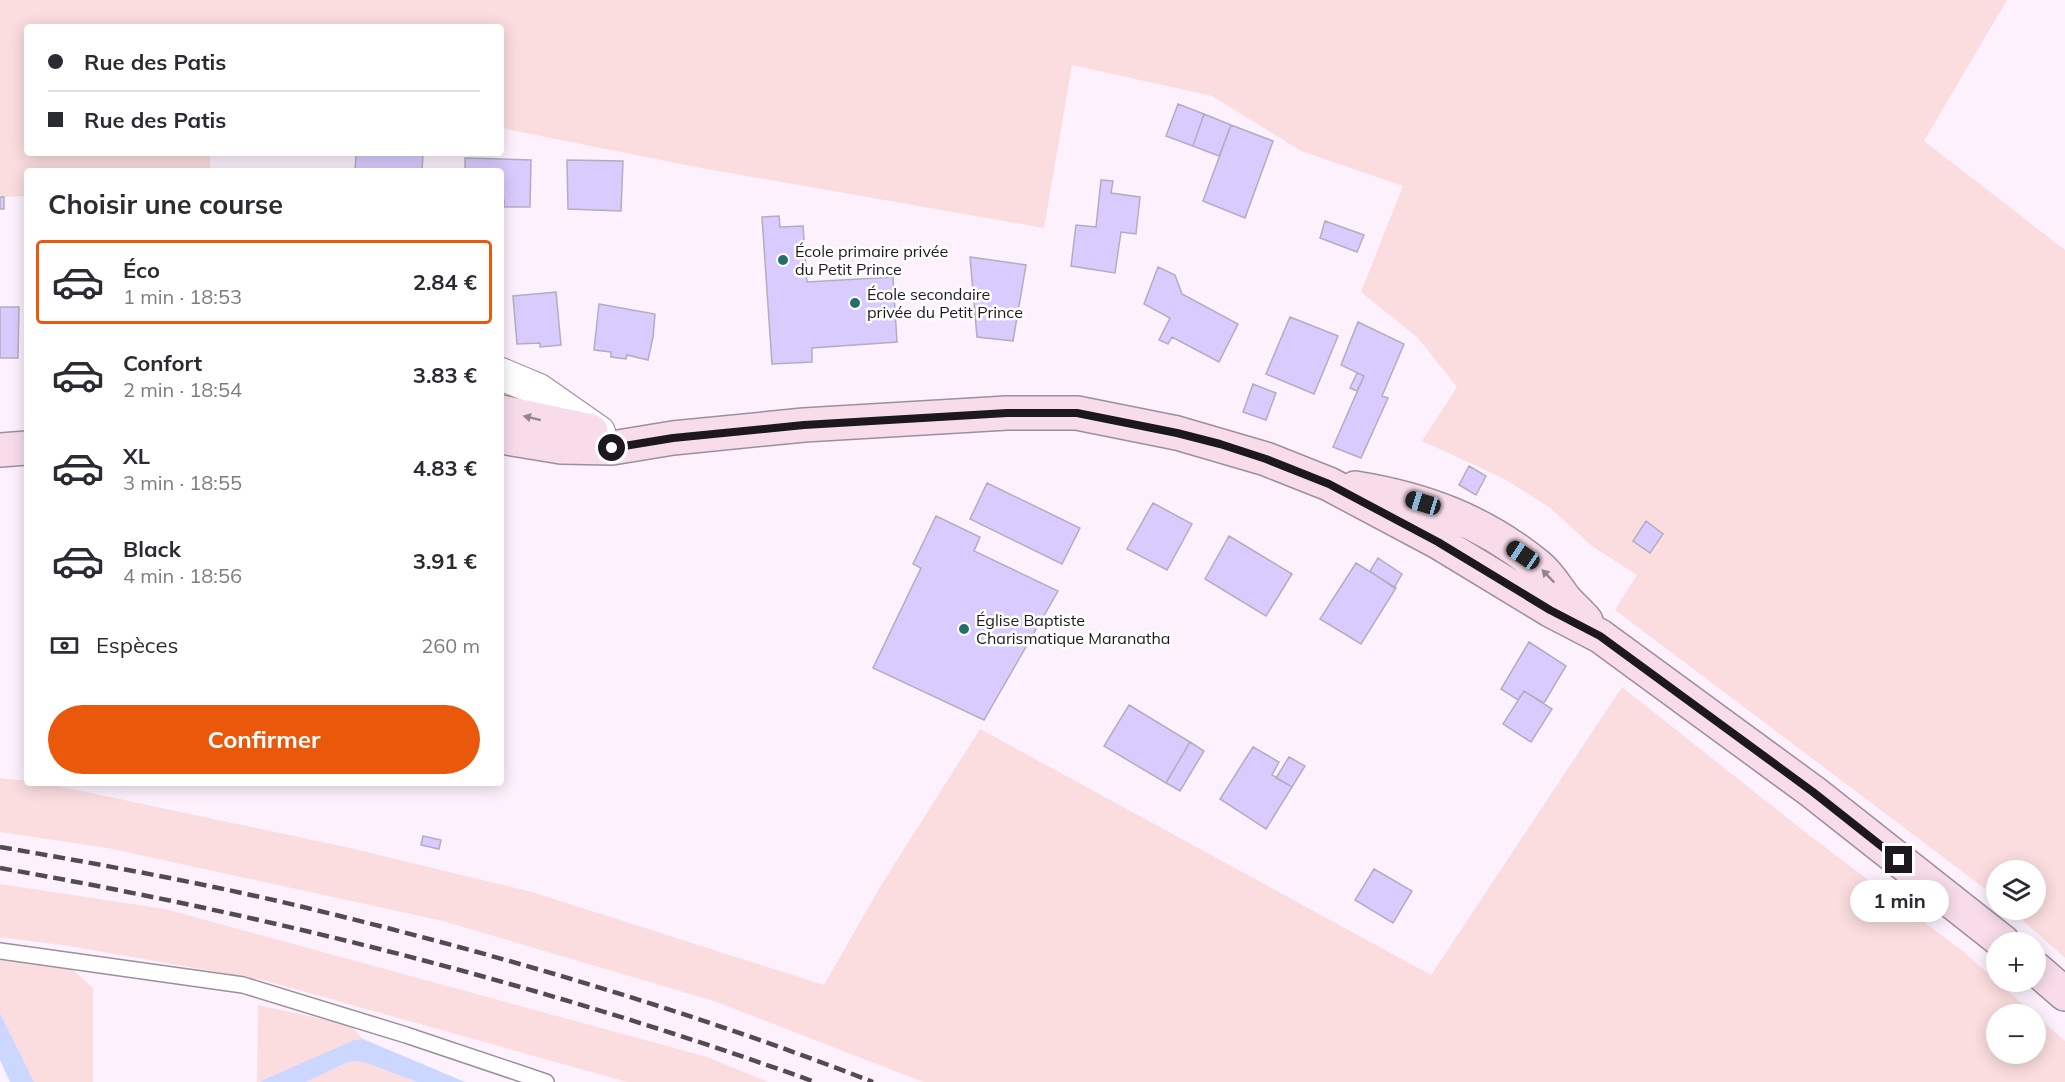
<!DOCTYPE html>
<html lang="fr">
<meta charset="utf-8">
<style>
body{margin:0;font-family:Mulish,sans-serif;background:#f7f7f7;color:#2b2b33;height:100vh;display:flex;flex-direction:column;font-size:22px;white-space:nowrap}
*{box-sizing:border-box;margin:0}
p{font-size:20px;color:#7c7c81}
.icon{flex:none;width:33px;height:33px;fill:none;stroke:currentColor;stroke-width:2;stroke-linecap:round;stroke-linejoin:round}
.map{position:relative;flex:1;overflow:hidden}
.panel{position:absolute;left:24px;top:168px;width:480px;height:618px;display:flex;flex-direction:column;background:#fff;border-radius:6px;box-shadow:0 3px 15px #0003}
.panel>*{flex:none}
.top-card{position:absolute;left:24px;top:24px;width:480px;height:132px;border-radius:6px;box-shadow:0 3px 15px #0003;display:grid;align-content:center;height:132px;padding:0 24px;background:#fff}
.fabs{position:absolute;left:1986px;top:860px;display:grid;gap:12px}
.fabs a{display:grid;place-items:center;width:60px;height:60px;border-radius:50%;background:#fff;box-shadow:0 3px 15px #0003;font-size:30px}
.end{position:absolute;width:27px;height:27px;margin:-14px;border:8px solid #1d181d;background:#fff;box-shadow:0 0 0 3px #fff}
.from{border-radius:50%}
.bubble{position:absolute;height:42px;border-radius:21px;background:#fff;box-shadow:0 3px 15px #0003;font-size:20px;font-weight:700;line-height:42px;text-align:center}
.car{position:absolute;width:18px;height:36px;margin:-18px -9px;border-radius:8px;box-shadow:0 0 4px 2px #0007;background:linear-gradient(#222 24%,#8ab4d8 0 40%,#222 0 76%,#8ab4d8 0 86%,#222 0)}
.top-card b{display:flex;align-items:center;gap:21px;height:57px;font-size:22px}
.top-card b+b{border-top:2px solid #e1e1e2}
.top-card i{width:15px;height:15px;background:#2b2b33}
ul{padding:0;list-style:none}
li{display:flex;align-items:center;gap:18px;height:84px;margin:0 12px 9px;padding:0 12px;border:3px solid transparent;border-radius:6px}
li div{flex:1}
li b{display:block;font-size:22px}
li em{font-style:normal;font-weight:700}
li.on{border-color:#ea580c}
li>.icon{width:54px;height:54px;stroke-width:1.5}
h2{padding:0 24px;font-size:27px;line-height:72px}
.pay{display:flex;align-items:center;gap:15px;height:66px;padding:0 24px;font-size:22px}
.pay p{margin-inline-start:auto}
.primary-button{display:flex;gap:12px;margin-top:auto;padding:12px 24px}
.primary-button a{flex:1;height:69px;border-radius:36px;background:#ea580c;color:#fff;font-size:24px;font-weight:700;line-height:69px;text-align:center}
.map>svg:first-child{display:block}
.green{fill:#fbdddf}
.water{fill:#cbd7fe}
.building{fill:#d9cbfd;stroke:#b2aebf;stroke-width:1.5}
.lines{fill:none;stroke-linecap:round;stroke-linejoin:round}
.lane-casing{stroke:#9c8f9d;stroke-width:18}
.street-casing{stroke:#9c8f9d;stroke-width:34}
.secondary-casing{stroke:#9c8f9d;stroke-width:36}
.lane{stroke:#fff;stroke-width:15}
.street{stroke:#fff;stroke-width:32}
.secondary{stroke:#f8dcea;stroke-width:33}
.rail{stroke:#524c52;stroke-width:4.5;stroke-dasharray:12 6;stroke-linecap:butt}
.oneway{fill:#95848e}
.route{stroke:#1d181d;stroke-width:8}
.poi-dot{fill:#246f6e;stroke:#fff;stroke-width:2}
.labels{text-anchor:middle;stroke-width:5;stroke-linejoin:round;paint-order:stroke}
.poi-label{font-size:16px;fill:#1d181d;stroke:#fff;text-anchor:start}
</style>
<div class="map">
<svg width="2065" height="1082" viewBox="0 0 2065 1082">
<rect width="100%" height="100%" fill="#fcf1fd"/>
<path class="green" d="M0 0H2007L1924 141 2065 250V958L2010 909H2036V870H1996V897L1615 610 1637 575 1592 546 1549 507 1503 478 1422 441 1457 387 1418 338 1361 292 1403 186 1301 151 1212 96 1072 65 1044 228 696 167 501 128V27H27V153H210V171H27V196L0 197Z
M1622 687 1805 832 1965 953 2034 1014H1996V1053H2036V1015L2065 1041V1082H923L714 1001 443 921 108 848 0 832V778L27 781V783H44L350 848 532 892 824 985 880 887 980 729 1431 975Z
M0 884 165 909 707 1057 768 1082H627L263 980 69 946 0 937Z
M0 957 73 970 93 988V1082H34L32 1079 0 1013Z
M258 1005 350 1025 363 1039 354 1040 271 1078 257 1082Z
M354 1061 367 1063 417 1082H306L346 1063Z"/>
<path class="water" d="M0 1013 34 1082H10L0 1060Z
M363 1039 465 1082H417L367 1063 354 1061 346 1063 306 1082H259L354 1040Z"/>
<path class="building" d="M1178 104 1204 114 1193 146 1166 136Z
M1204 114 1231 125 1219 156 1193 146Z
M1231 125 1273 141 1245 218 1203 201Z
M356 153H423L422 171H355Z
M465 158 531 160 530 207H504V200H501V171H465Z
M567 160 623 161 621 211 568 209Z
M1101 180 1113 181 1111 193 1140 197 1136 234 1121 232 1115 273 1071 266 1076 225 1096 227Z
M0 197H4V209H0Z
M779 216 780 227 803 226 807 282 893 277 897 342 812 348V362L772 364 762 217Z
M1325 221 1364 235 1357 252 1320 238Z
M970 257 1026 265 1013 341 977 337Z
M1158 267 1175 275 1182 294 1238 324 1219 362 1172 337 1168 344 1159 340 1170 318 1144 304Z
M556 292 561 345 540 347V343L517 344 513 296Z
M599 304 655 314 653 337 648 360 627 355 626 359 611 357V352L594 350Z
M0 307H19L18 358H0Z
M1290 317 1338 336 1314 394 1266 374Z
M1358 322 1404 344 1382 396 1388 398 1361 458 1333 447 1364 376 1341 365Z
M1357 373 1364 376 1357 391 1350 388Z
M1253 384 1276 393 1266 420 1243 412Z
M1469 466 1486 476 1476 495 1459 485Z
M987 483 1080 528 1062 564 970 519Z
M1153 503 1192 524 1167 570 1127 549Z
M936 516 980 537 974 551 1058 591 984 720 873 668 921 568 913 564Z
M1646 521 1663 534 1650 553 1633 541Z
M1229 536 1292 574 1266 616 1205 579Z
M1378 558 1402 574 1394 588 1370 571Z
M1356 563 1396 588 1361 644 1320 619Z
M1529 642 1566 666 1544 703 1524 691 1518 700 1501 689Z
M1524 691 1552 709 1531 742 1503 724Z
M1129 705 1190 742 1166 783 1104 746Z
M1190 742 1204 751 1180 791 1166 783Z
M1253 747 1279 762 1272 775 1292 787 1266 829 1220 799Z
M1289 757 1305 766 1292 787 1276 778Z
M423 836 441 840 439 849 421 845Z
M1374 869 1412 891 1393 923 1355 900Z"/>
<g class="lines">
<defs>
<path id="lane" d="M0 951 243 985 406 1035 546 1082"/>
<path id="street" d="M501 374 539 390 599 432"/>
<path id="secondary" d="M501 412 591 431
M501 437 561 447 612 448 673 438 804 425 1007 413H1077L1177 433 1266 459 1329 484 1438 542 1550 610 1600 636 1813 792 2003 942
M0 450 27 448
M1355 488C1424 499 1483 521 1538 566 1549 575 1556 587 1564 598 1571 606 1579 613 1586 621
M2036 969 2065 994"/>
</defs>
<use href="#lane" class="lane-casing"/>
<use href="#street" class="street-casing"/>
<use href="#secondary" class="secondary-casing"/>
<use href="#lane" class="lane"/>
<use href="#street" class="street"/>
<use href="#secondary" class="secondary"/>
<path class="rail" d="M0 847C99 864 197 882 295 905 490 952 686 1009 873 1082
M0 868C279 917 548 986 815 1082"/>
</g>
<defs><path id="oneway-solid" d="M-6-.8H1V-3.2L6.5 0L1 3.2V.8H-6Z" transform="scale(1.5)"/></defs>
<g class="oneway">
<use href="#oneway-solid" transform="translate(532 418) rotate(-166)"/>
<use href="#oneway-solid" transform="translate(1548 576) rotate(-134)"/>
</g>
<g class="lines">
<path class="route" d="M612 448 673 438 804 425 1007 413H1077L1177 433 1220 444 1266 459 1329 484 1438 542 1550 610 1600 636 1813 792 1899 860"/>
</g>
<g class="poi-dot">
<circle cx="783" cy="260" r="6"/>
<circle cx="855" cy="303" r="6"/>
<circle cx="964" cy="629" r="6"/>
</g>
<g class="labels">
<g class="poi-label">
<text x="795" y="257">École primaire privée<tspan x="795" dy="18">du Petit Prince</tspan></text>
<text x="867" y="300">École secondaire<tspan x="867" dy="18">privée du Petit Prince</tspan></text>
<text x="976" y="626">Église Baptiste<tspan x="976" dy="18">Charismatique Maranatha</tspan></text>
</g>
</g>
</svg>
<div class="fabs">
<a><svg class="icon" aria-label="layers" viewBox="0 0 24 24"><path d="M12 4l9 5-9 5-9-5zM3 14l9 5 9-5"/></svg></a>
<a>+</a>
<a>−</a>
</div>
<i class="end from" style="left:612px;top:448px"></i>
<i class="end" style="left:1899px;top:860px"></i>
<div class="bubble" style="left:1850px;top:880px;width:99px">1 min</div>
<i class="car" style="left:1423px;top:503px;rotate:287deg"></i>
<i class="car" style="left:1523px;top:555px;rotate:304deg"></i>
<div class="top-card">
<b><i class="from"></i>Rue des Patis</b>
<b><i></i>Rue des Patis</b>
</div>
<section class="panel">
<h2>Choisir une course</h2>
<ul>
<li class="on"><svg class="icon" aria-label="car" viewBox="0 0 24 24"><path d="M5 17H2v-5l4-1 3-4h7l3 4 3 1v5h-3M9 17h6M6 11h13"/><circle cx="7" cy="17" r="2"/><circle cx="17" cy="17" r="2"/></svg><div><b>Éco</b><p>1 min · 18:53</p></div><em>2.84 €</em></li>
<li><svg class="icon" aria-label="car" viewBox="0 0 24 24"><path d="M5 17H2v-5l4-1 3-4h7l3 4 3 1v5h-3M9 17h6M6 11h13"/><circle cx="7" cy="17" r="2"/><circle cx="17" cy="17" r="2"/></svg><div><b>Confort</b><p>2 min · 18:54</p></div><em>3.83 €</em></li>
<li><svg class="icon" aria-label="car" viewBox="0 0 24 24"><path d="M5 17H2v-5l4-1 3-4h7l3 4 3 1v5h-3M9 17h6M6 11h13"/><circle cx="7" cy="17" r="2"/><circle cx="17" cy="17" r="2"/></svg><div><b>XL</b><p>3 min · 18:55</p></div><em>4.83 €</em></li>
<li><svg class="icon" aria-label="car" viewBox="0 0 24 24"><path d="M5 17H2v-5l4-1 3-4h7l3 4 3 1v5h-3M9 17h6M6 11h13"/><circle cx="7" cy="17" r="2"/><circle cx="17" cy="17" r="2"/></svg><div><b>Black</b><p>4 min · 18:56</p></div><em>3.91 €</em></li>
</ul>
<div class="pay"><svg class="icon" aria-label="cash" viewBox="0 0 24 24"><path d="M3 7h18v10H3z"/><circle cx="12" cy="12" r="2"/></svg>Espèces<p>260 m</p></div>
<div class="primary-button"><a>Confirmer</a></div>
</section>
</div>
